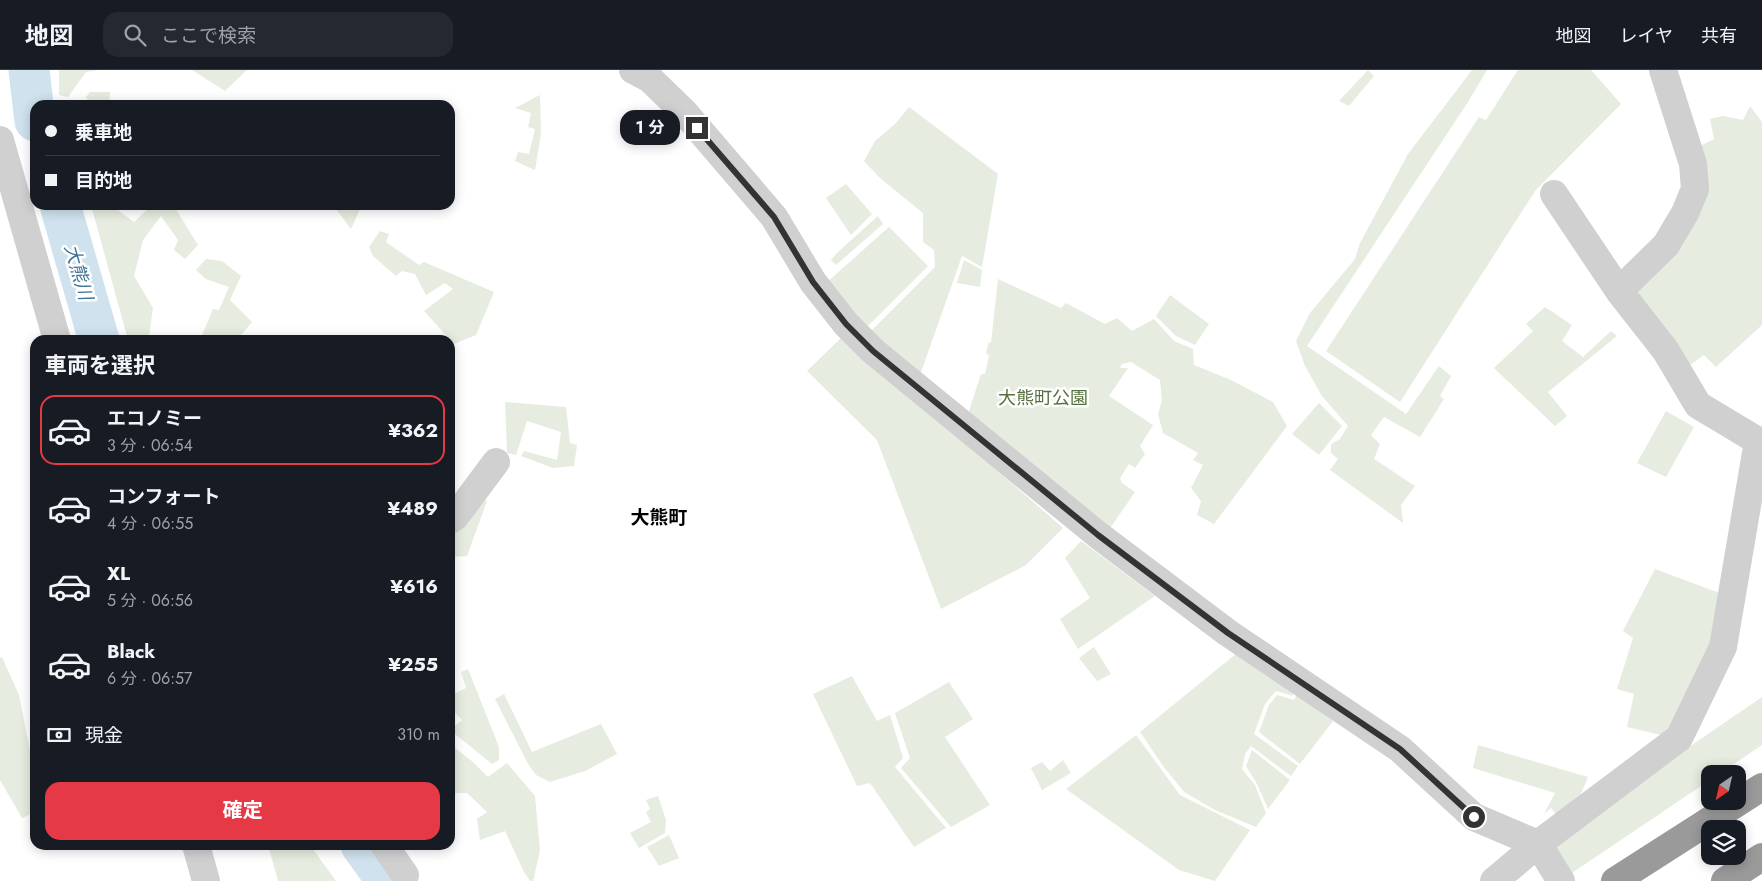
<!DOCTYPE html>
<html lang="ja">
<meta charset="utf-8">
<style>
body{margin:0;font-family:Jost,"Noto Sans JP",sans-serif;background:#242831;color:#f1f3f6;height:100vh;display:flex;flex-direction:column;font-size:19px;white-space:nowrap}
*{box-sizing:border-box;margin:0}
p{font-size:16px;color:#9ea1a6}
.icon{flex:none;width:28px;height:28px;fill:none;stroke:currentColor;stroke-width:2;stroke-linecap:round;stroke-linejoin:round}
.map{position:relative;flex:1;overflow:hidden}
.sheet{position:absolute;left:30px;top:265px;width:425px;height:515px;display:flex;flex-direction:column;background:#171b24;border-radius:15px;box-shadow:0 2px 12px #0003}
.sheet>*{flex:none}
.hud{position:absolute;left:30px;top:30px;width:425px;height:110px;border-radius:15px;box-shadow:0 2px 12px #0003;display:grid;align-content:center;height:110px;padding:0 15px;background:#171b24}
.needle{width:32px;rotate:214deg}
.controls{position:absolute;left:1701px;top:695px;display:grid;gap:10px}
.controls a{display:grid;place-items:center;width:45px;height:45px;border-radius:10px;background:#171b24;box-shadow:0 2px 12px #0003;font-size:25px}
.end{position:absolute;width:22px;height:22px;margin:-11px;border:6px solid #333;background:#fff;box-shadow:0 0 0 2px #fff}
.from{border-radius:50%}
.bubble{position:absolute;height:35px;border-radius:15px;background:#171b24;box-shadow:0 2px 12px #0003;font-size:16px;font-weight:700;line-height:35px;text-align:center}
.hud b{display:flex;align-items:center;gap:18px;height:48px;font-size:19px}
.hud b+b{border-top:1px solid #363941}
.hud i{width:12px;height:12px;background:#f1f3f6}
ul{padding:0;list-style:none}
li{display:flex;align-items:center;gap:15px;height:70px;margin:0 10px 8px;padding:0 5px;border:2px solid transparent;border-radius:15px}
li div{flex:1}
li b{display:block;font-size:19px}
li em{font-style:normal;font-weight:700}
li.current{border-color:#e63946}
li>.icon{width:45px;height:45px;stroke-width:1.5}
h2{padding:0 15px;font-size:22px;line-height:60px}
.pay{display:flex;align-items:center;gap:12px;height:55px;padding:0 15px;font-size:19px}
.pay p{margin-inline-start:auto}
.button{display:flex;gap:10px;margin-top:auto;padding:10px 15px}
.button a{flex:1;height:58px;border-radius:15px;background:#e63946;color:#fff;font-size:20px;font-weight:700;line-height:58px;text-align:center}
header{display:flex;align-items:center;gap:30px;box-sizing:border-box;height:70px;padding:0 25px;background:#171b24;border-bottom:1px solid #363941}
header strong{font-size:24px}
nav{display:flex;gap:28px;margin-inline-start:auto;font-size:18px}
.search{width:350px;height:45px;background:#242831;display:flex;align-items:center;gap:12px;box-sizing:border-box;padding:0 18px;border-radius:15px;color:#9ea1a6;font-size:19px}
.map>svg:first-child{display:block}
.green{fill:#e6ecdf}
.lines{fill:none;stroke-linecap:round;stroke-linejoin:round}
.river{stroke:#cfe2ee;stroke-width:41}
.minor{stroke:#d0d0d0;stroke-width:28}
.highway{stroke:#9a9a9a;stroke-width:28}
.route{stroke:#333;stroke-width:6}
.labels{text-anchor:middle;stroke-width:5;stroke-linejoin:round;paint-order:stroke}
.park-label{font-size:18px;fill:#56703f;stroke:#fff}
.water-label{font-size:19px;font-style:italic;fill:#3f7597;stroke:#fff}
.neighbourhood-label{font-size:19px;font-weight:bold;fill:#000;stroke:#fff}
</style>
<header>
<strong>地図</strong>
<div class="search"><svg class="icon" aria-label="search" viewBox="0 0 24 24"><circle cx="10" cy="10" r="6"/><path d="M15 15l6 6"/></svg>ここで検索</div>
<nav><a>地図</a><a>レイヤ</a><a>共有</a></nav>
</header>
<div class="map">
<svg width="1762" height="811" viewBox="0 0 1762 811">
<rect width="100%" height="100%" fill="#fff"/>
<path class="green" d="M59 0H99L86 2 68 27 59 25Z
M192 0H247L225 21Z
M1368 0 1374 6 1349 36 1339 31Z
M1472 0H1487L1468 32 1307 276 1406 344 1439 296 1451 306 1440 326 1444 329 1420 367 1384 347 1371 365 1380 374 1374 389 1415 416 1401 435 1403 453 1330 400 1338 389 1331 383V374L1340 369 1348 356 1322 326 1305 296 1296 271 1310 243 1355 189 1360 173 1408 84Z
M1518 0H1591L1621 34 1535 121 1400 332 1326 281 1479 47 1486 50Z
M90 22H110L109 35H91L86 27Z
M540 25 541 64 535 100 515 91 518 82 529 84 535 59 528 57 531 43 515 38Z
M1750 36 1762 52V255L1716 297 1704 285 1686 298 1629 219 1671 178 1698 77 1714 69 1710 49 1723 46 1743 50Z
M909 37 998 104 982 197 962 186 920 305 869 263 935 197 934 180 923 172V143L880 108 864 91 875 71 895 54Z
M846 114 872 144 851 165 826 128Z
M91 135H111L134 152 152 135H177V141L198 175 185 189 174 180 178 170 161 146 143 170 134 206 153 238 149 266 157 270H128Z
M333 135 361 137 351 159Z
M878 146 883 154 836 195 831 190 838 182Z
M889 157 928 196 865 259 826 213Z
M380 161 389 164 386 172 419 195 424 192 494 222 476 265 454 274 424 241 453 219 445 213 426 225 415 204 402 201 396 206 373 186 369 177Z
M206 189 222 191 241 206 230 230 252 252 237 270H200L213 239 219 240 229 217 206 209 196 200Z
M964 190 982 200 980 217 957 213Z
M998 209 1061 238 1066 233 1105 254 1117 248 1132 261 1154 249 1174 271 1193 279 1194 295 1231 310 1273 332 1287 356 1214 454 1197 445 1201 431 1191 418 1203 395 1193 390 1198 383 1163 363 1158 344 1162 331 1160 310 1131 292 1122 294 1120 298H1128L1109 326 1153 355 1140 376 1145 384 1135 398 1129 394 1120 408 1122 413 1135 422 1106 464 966 350 981 304H985L989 286 986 283 989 272 991 273Z
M1170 225 1209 254 1195 275 1176 266 1156 246Z
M1545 237 1572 255 1562 271 1583 287 1611 261 1617 266 1548 322 1567 346 1555 356 1494 298 1533 261 1526 254Z
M843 266 1063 458 1026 495 941 539 877 370 807 301Z
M505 332 566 337 570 373 577 375 574 396 553 398 521 386 524 381 557 390 561 362 527 351 516 385 507 383Z
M1319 333 1342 356 1319 385 1292 364Z
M1666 341 1694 357 1666 407 1637 393Z
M477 429 487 431 467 486 450 487V459Z
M1081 471 1155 526 1078 579 1060 549 1090 528 1065 488Z
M1655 499 1722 524 1713 574 1670 667 1627 657 1634 624 1617 619 1633 568 1623 561Z
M1094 577 1111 604 1097 611 1079 588Z
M1237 583 1291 619 1293 626 1276 621 1265 634 1254 664 1298 696 1291 706 1251 676 1245 684 1242 699 1255 715 1266 743 1256 757 1215 740 1184 722 1163 696 1140 662Z
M2 587 19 625 35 706V740L31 744 22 748 0 710V588Z
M468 599 499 677V690L492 694 450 660 462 650 450 637V622L452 625 466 618 461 602Z
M852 606 877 651 890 645 903 688 895 697 946 758 914 777 870 713 857 716 813 624Z
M949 612 973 649 945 667 990 735 951 757 901 698 910 688 895 643Z
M504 624 532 682 601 654 617 684 585 701 550 712 536 705 528 694 495 629Z
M1297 624 1333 651 1300 694 1259 662 1269 635 1277 625 1294 630Z
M1762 627V675L1719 704H1710V710L1569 805 1553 777 1683 681Z
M1136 665 1180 725 1250 760 1215 811 1179 800 1066 719Z
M450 674 473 692 488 707 507 693 535 726 540 781 533 811H530L524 802 505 761 480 770 477 749 487 742 467 723H452L454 703 450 700Z
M1478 675 1588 707 1579 728 1556 744 1551 738 1544 744 1555 723 1473 698Z
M1252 680 1290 710 1268 739 1257 714 1246 696Z
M1063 690 1071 703 1042 720 1031 698 1042 692 1050 701Z
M658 726 666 750 665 763 639 778 630 763 651 752 646 742 650 739 646 730Z
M669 765 679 788 659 796 647 777Z
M268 775H310L336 811H278Z"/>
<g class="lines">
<path class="river" d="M29 0 35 51
M60 135 99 270
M361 775 387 811"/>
<path class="minor" d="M633 0 650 9 685 43 774 147 813 212 846 254 873 281 1098 465 1228 563 1400 679 1474 747 1538 774 1561 811
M1663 0 1693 94 1695 119 1685 143 1666 175 1619 221 1666 281 1698 335 1758 371
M0 70 57 270
M1554 124 1619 221
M450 450 455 447 496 392
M196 775 206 811
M384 775 405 805
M1494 811 1538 774 1679 668 1723 577 1758 371"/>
<path class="highway" d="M1615 811 1762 717
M1725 811 1762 787"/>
</g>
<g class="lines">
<path class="route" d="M697 58 774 147 813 212 846 254 873 281 1098 465 1228 563 1400 679 1474 747"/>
</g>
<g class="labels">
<g class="park-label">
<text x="1043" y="334">大熊町公園</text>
</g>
<g class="water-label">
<text transform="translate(79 202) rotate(74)" y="7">大熊川</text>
</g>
<g class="neighbourhood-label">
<text x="659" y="454">大熊町</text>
</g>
</g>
</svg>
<div class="controls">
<a><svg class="needle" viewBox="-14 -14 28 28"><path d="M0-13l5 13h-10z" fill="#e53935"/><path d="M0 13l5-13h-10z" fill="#9ea1a6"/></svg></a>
<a><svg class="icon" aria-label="layers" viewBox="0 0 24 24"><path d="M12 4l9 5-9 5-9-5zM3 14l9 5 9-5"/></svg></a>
</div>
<i class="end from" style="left:1474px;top:747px"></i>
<i class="end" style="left:697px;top:58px"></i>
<div class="bubble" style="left:620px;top:40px;width:60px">1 分</div>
<div class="hud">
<b><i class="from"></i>乗車地</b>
<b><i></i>目的地</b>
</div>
<section class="sheet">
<h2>車両を選択</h2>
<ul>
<li class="current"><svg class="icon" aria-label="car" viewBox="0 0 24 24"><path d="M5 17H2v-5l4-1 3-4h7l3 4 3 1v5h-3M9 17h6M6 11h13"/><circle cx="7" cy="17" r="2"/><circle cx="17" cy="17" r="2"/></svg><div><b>エコノミー</b><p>3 分 · 06:54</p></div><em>¥362</em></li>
<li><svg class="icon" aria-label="car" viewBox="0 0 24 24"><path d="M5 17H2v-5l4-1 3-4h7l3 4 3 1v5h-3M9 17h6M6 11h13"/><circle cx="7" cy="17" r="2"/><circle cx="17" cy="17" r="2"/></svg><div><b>コンフォート</b><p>4 分 · 06:55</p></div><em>¥489</em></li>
<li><svg class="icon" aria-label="car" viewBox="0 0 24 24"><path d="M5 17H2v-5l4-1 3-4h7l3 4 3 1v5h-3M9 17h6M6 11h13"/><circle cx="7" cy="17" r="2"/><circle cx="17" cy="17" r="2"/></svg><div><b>XL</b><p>5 分 · 06:56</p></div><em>¥616</em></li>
<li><svg class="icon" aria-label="car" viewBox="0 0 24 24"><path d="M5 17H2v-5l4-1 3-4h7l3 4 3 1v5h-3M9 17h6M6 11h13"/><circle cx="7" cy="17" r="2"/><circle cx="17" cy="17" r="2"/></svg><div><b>Black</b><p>6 分 · 06:57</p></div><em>¥255</em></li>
</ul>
<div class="pay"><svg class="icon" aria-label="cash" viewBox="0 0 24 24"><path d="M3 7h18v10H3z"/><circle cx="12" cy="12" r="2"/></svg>現金<p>310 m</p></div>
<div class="button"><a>確定</a></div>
</section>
</div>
